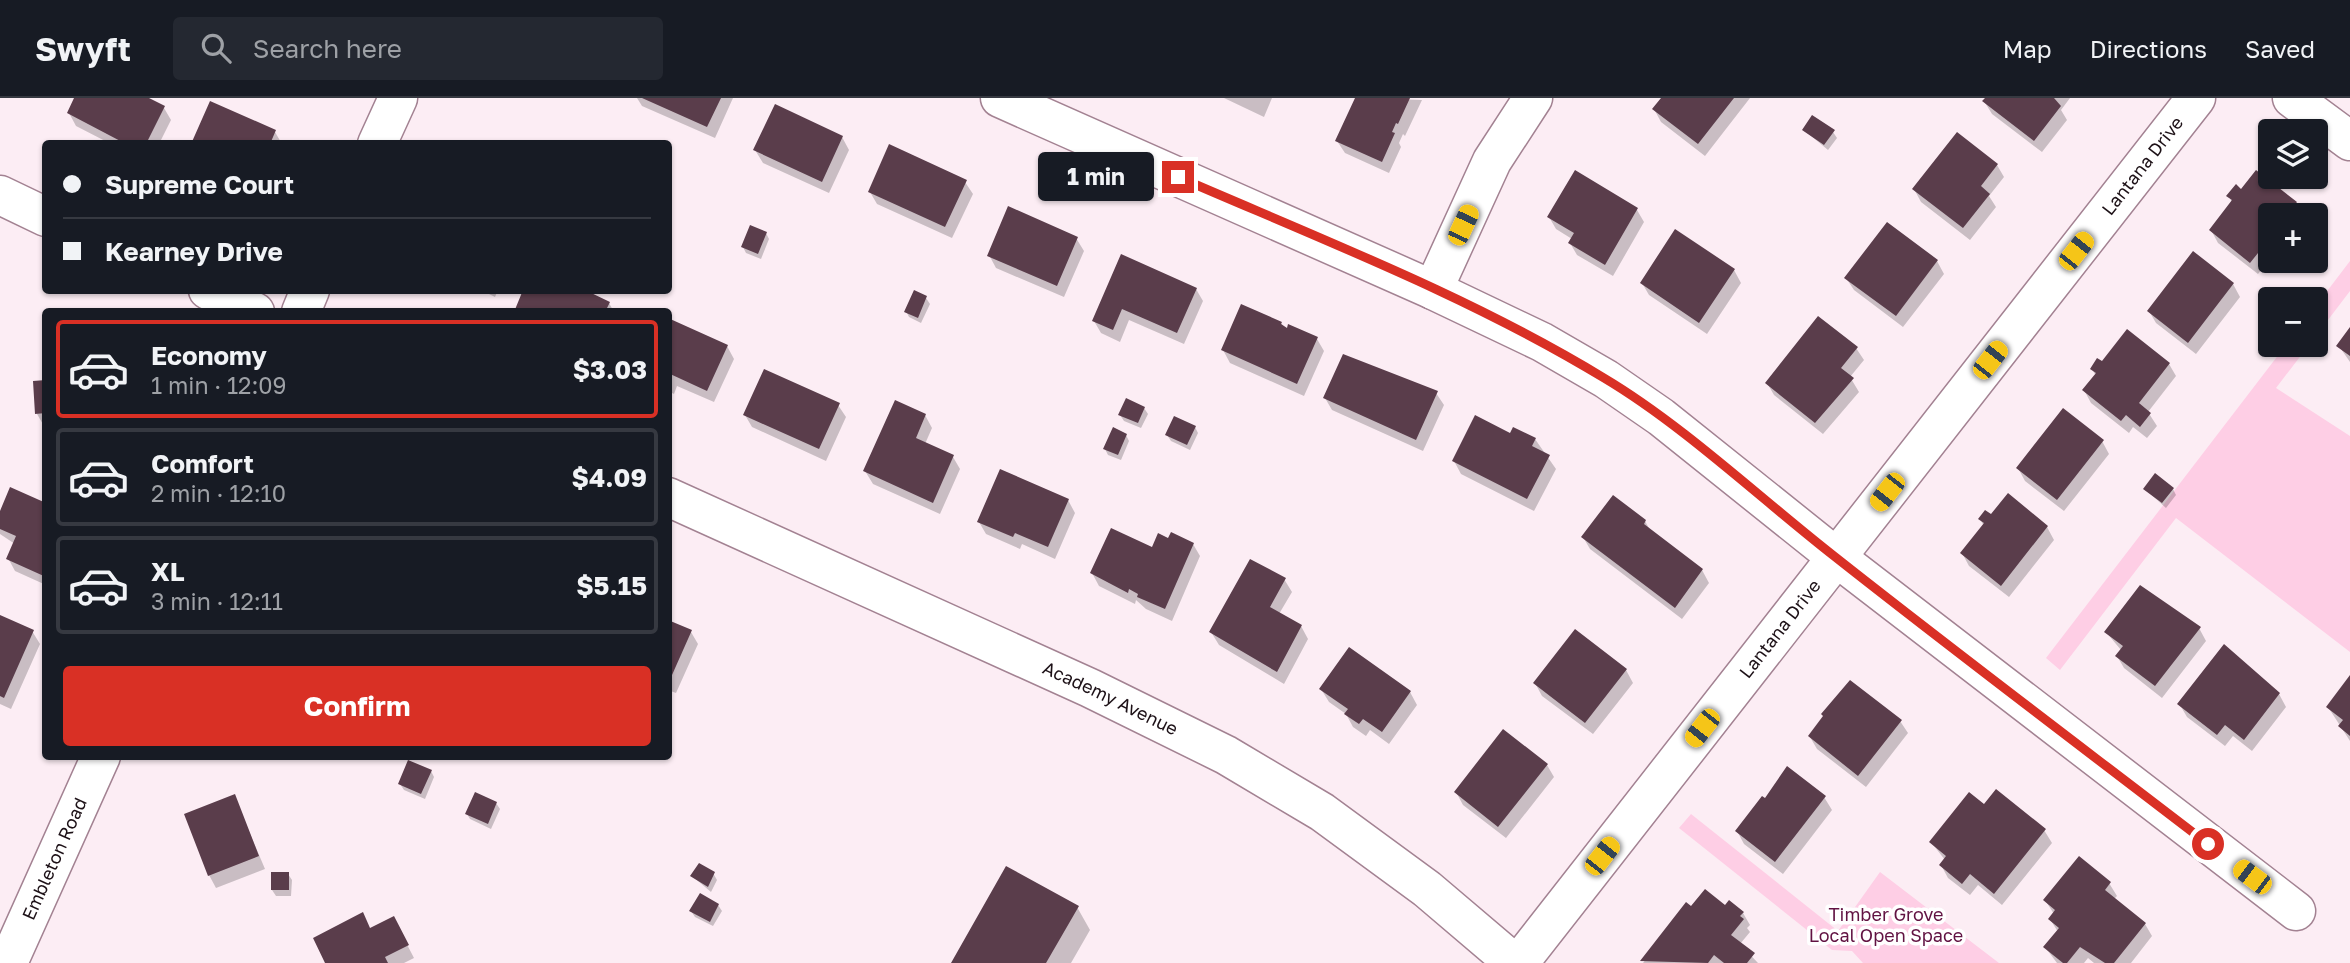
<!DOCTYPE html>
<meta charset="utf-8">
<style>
body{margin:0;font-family:"Golos Text",sans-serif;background:#242831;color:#f1f3f6;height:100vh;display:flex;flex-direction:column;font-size:26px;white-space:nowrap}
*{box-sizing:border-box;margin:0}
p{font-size:23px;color:#9ea1a6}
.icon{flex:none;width:38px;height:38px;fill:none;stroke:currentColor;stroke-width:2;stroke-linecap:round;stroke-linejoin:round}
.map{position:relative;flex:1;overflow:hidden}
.panel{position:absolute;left:42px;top:210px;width:630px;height:452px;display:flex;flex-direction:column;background:#171b24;border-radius:7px;box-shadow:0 2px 5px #0004}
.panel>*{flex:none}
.hud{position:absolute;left:42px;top:42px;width:630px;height:154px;border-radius:7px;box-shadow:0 2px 5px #0004;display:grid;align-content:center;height:154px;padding:0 21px;background:#171b24}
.tools{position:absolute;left:2258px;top:21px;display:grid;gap:14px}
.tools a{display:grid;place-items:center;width:70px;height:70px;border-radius:7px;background:#171b24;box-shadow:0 2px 5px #0004;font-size:35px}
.end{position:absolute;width:32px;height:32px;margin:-16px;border:9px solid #d93025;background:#fff;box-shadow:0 0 0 4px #fff}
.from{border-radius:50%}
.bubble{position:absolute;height:49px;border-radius:7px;background:#171b24;box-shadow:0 2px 5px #0004;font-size:23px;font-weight:700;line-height:49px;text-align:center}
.car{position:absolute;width:21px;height:42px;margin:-21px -10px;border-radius:9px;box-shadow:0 0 5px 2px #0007;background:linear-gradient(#f5c518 24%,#345 0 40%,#f5c518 0 76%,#345 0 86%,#f5c518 0)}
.hud b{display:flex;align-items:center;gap:24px;height:66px;font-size:26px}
.hud b+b{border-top:2px solid #363941}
.hud i{width:18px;height:18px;background:#f1f3f6}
ul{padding:12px 0 0;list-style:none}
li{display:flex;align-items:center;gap:21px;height:98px;margin:0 14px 10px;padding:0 7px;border:4px solid #363941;border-radius:7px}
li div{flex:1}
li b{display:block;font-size:26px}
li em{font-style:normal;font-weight:700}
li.current{border-color:#d93025}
li>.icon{width:63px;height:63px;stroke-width:1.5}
.button{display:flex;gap:14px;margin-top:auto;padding:14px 21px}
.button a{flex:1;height:80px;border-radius:7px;background:#d93025;color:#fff;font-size:28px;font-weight:700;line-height:80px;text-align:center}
header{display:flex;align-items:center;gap:42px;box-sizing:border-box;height:98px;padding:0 35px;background:#171b24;border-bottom:2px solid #363941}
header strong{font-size:33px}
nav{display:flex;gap:38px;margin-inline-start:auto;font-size:24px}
.search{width:490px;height:63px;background:#242831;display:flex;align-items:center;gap:18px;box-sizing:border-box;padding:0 24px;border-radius:7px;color:#9ea1a6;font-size:26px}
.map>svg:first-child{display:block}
.green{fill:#fecee5}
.shadow{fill:#0003}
.building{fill:#5a3d4b}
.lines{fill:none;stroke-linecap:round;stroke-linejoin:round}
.street-casing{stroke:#a38292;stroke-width:41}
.secondary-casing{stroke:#a38292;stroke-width:41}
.street{stroke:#fff;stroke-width:38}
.secondary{stroke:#fff;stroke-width:38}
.route{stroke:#d93025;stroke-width:9}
.labels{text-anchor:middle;stroke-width:7;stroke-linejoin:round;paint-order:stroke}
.street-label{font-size:18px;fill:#1d1117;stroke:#fff}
.park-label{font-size:18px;fill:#611242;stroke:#fff}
</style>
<header>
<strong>Swyft</strong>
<div class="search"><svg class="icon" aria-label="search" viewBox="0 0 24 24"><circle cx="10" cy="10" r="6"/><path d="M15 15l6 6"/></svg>Search here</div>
<nav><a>Map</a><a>Directions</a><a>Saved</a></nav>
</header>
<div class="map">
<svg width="2350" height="865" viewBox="0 0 2350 865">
<rect width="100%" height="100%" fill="#fcedf4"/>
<path class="green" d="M2350 163V193L2315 239V209Z
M2286 247H2309L2276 290 2350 338V554L2176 420 2060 572 2046 560Z
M1691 716 1838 833 1880 774 1999 865H1863L1852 853 1832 852 1679 730Z"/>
<path class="shadow" d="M76 0H145L164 10 171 22 159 46H111L76 28 69 15Z
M637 0H733L715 40 642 8Z
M1224 0H1272L1264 19Z
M1357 0 1422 2 1405 38 1403 36 1399 45 1401 49 1389 75 1345 55 1337 43Z
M1663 0H1750L1705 58 1661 24 1654 11Z
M1987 0H2070L2061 12 2067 22 2042 54 1992 16 1984 3Z
M1804 32 1833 34 1837 40 1828 52Z
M275 34 282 46H193Z
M842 39 849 52 829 95 763 65 755 52Z
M1997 67 2004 79 1989 98 1996 109 1970 142 1921 104 1914 91Z
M1575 75 1637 112 1644 124 1613 178 1577 157 1570 145 1572 141 1556 131 1549 119Z
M965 84 973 96 952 140 877 106 870 94Z
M2242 93 2296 105 2303 117H2270V161L2258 176 2218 145 2211 132 2232 105 2229 98Z
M1888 126 1937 163 1944 176 1903 229 1854 192 1846 180Z
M766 135 769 141 761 161 746 155 743 149Z
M1076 140 1084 153 1064 199 996 170 989 157Z
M1122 159 1196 191 1203 203 1184 246 1129 222 1120 244 1101 235 1094 223Z
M1734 172 1741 185 1707 236 1649 197 1642 185Z
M2233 186 2240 199 2196 256 2156 225 2149 213Z
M481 192H498L495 199Z
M926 200 930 206 921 225 909 219 906 213Z
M609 205 614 214H516Z
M668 222 727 248 734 261 714 304 677 288 674 296 668 293Z
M1281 225 1284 229 1317 241 1324 253 1304 298 1230 265 1223 252Z
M2350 232V264L2339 248Z
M1856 250 1864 262 1850 279 1859 294 1823 336 1774 297 1767 285Z
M2102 266H2169L2176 278 2148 314 2157 328 2147 340 2133 329 2129 335 2091 305 2084 292 2096 278 2092 271Z
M46 284V328H44L37 316Z
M1436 295 1444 307 1423 353 1332 312 1325 300Z
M838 307 846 319 826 363 752 329 745 317Z
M1144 310 1148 316 1141 330 1124 323 1120 317Z
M925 317 932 330 925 346 953 359 960 371 940 416 873 386 865 373Z
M1195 329 1198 335 1190 352 1171 343 1167 337Z
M1126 337 1129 343 1121 362 1108 357 1105 351Z
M1511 337 1535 341 1556 371 1534 413 1461 376 1454 363Z
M2102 343 2109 356 2064 413 2025 383 2018 370Z
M2145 391H2173L2176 397 2166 410Z
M1068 402 1075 415 1055 461 1022 446 1020 451 986 436 979 424Z
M46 407V487L15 473 8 460 15 446 0 436V417Z
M1980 421 2047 429 2054 442 2009 499 1969 468 1962 455 1984 428Z
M1645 423 1651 434 1702 472 1709 485 1682 521 1590 451 1583 439Z
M1169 442 1193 446 1200 458 1172 523 1146 511 1136 502 1135 506 1099 488 1092 475Z
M1284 481 1292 494 1279 516 1301 528 1308 541 1284 586 1219 547 1211 534Z
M0 519 32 533 40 546 11 611 0 606Z
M668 524 691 534 698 546 676 595 668 592Z
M2199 530 2206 543 2162 600 2124 570 2117 558 2121 552 2106 534Z
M1626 572 1633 585 1593 636 1542 598 1535 585Z
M2350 580V643L2328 609Z
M1321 591 1410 594 1417 607 1389 646 1370 632 1366 638 1353 629 1346 616 1329 604Z
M2279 596 2286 609 2252 653 2233 638 2225 648 2187 619 2180 607Z
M1900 623 1908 635 1866 689 1817 651 1810 639Z
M1547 667 1554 679 1506 740 1463 707 1456 694Z
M431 673 434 679 425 701 404 692 400 686Z
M234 698 265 771 216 790 209 777Z
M1824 699 1832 712 1783 776 1744 746 1737 733Z
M496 705 500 711 491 731 470 721 467 716Z
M1985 708 2044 732 2052 745 2002 807 1978 787 1970 797 1948 780 1941 767 1945 762 1931 744Z
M1007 770 1077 809 1090 832 1071 865H953Z
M713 775 717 782 711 794 692 778Z
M288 776 292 782 291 798H276L272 792Z
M2109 785 2117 798 2114 801 2145 826 2152 838 2131 865H2094L2088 860 2084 865H2057L2045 849 2058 834 2050 821 2054 816 2045 802Z
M718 807 722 813 713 828 695 819 691 813Z
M1687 807 1691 810 1725 809 1743 815 1750 827 1747 830 1750 834 1740 846 1758 865H1643Z
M370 831 400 833 414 860 404 865H327L315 841Z"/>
<path class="building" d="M74 0H149L165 8 146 46H126L67 15Z
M642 0H721L707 29Z
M1355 0H1410L1398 26 1396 25 1392 34 1395 35 1382 64 1335 43Z
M1661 0H1734L1698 46 1652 11Z
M1985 0H2054L2061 8 2034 43 1982 3Z
M210 3 276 32 270 46H191Z
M775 6 843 38 822 84 753 52Z
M1812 17 1835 32 1824 47 1802 32Z
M1957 34 1998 66 1981 88 1990 96 1963 130 1912 91Z
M889 46 967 82 945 129 868 94Z
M1575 72 1638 110 1605 167 1568 145 1574 135 1547 119Z
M2256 72 2297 104 2287 117H2270V140L2250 165 2209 132 2232 102 2226 98 2236 86 2241 91Z
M1008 108 1078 139 1057 188 987 158Z
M1887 124 1938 162 1896 218 1844 180Z
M750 127 767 134 758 156 741 149Z
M1675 131 1735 171 1699 225 1640 185Z
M2193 153 2234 185 2188 245 2147 213Z
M1121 156 1197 190 1177 235 1122 211 1113 232 1092 223Z
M523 192H585L610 204 605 214H514Z
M914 192 927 198 918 220 904 214Z
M1241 206 1282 224 1281 226 1287 230 1288 226 1318 239 1297 286 1221 252Z
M1818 218 1858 249 1841 270 1854 280 1815 325 1765 285Z
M668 220 728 247 707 293 668 275Z
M2350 229V258L2336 248Z
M2127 231 2170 265 2139 305 2151 315 2140 329 2126 317 2121 323 2082 292 2096 275 2090 271 2097 260 2102 263Z
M1343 256 1438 293 1416 342 1323 300Z
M764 271 840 305 819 351 743 317Z
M46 282V315L35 316 33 283Z
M1126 300 1145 309 1138 325 1118 317Z
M895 302 926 316 916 340 954 357 933 405 863 373Z
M2063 310 2104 342 2057 402 2016 370Z
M1475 317 1510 335 1513 329 1536 340 1532 348 1550 357 1527 401 1452 363Z
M1174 318 1196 328 1187 347 1165 337Z
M1113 329 1127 336 1118 357 1103 351Z
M1000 371 1069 401 1048 449 1015 435 1013 439 977 424Z
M2155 375 2174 390 2162 405 2143 391Z
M10 389 46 405V479L6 461 16 438 0 431V413Z
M2008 395 2048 428 2001 488 1960 455 1984 425 1978 421 1985 412 1991 416Z
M1613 397 1646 422 1644 426 1703 471 1675 510 1581 439Z
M1111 430 1152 449 1158 435 1168 440 1171 434 1194 445 1165 511 1137 499 1138 496 1129 491 1128 495 1090 475Z
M1250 461 1286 480 1270 509 1302 527 1277 574 1209 534Z
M2140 487 2201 529 2155 588 2115 558 2123 548 2104 534Z
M0 517 34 532 4 600 0 598Z
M668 522 692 532 668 586Z
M1575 531 1627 571 1585 625 1533 585Z
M2224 546 2280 595 2244 642 2225 627 2217 637 2177 606Z
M1349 549 1411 593 1382 634 1363 621 1359 626 1344 616 1348 611 1319 591Z
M2350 577V638L2338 628 2343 622 2326 609Z
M1850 582 1902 622 1858 678 1808 638 1823 618 1821 616Z
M1503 631 1548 666 1498 729 1454 694Z
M408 662 432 672 421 696 398 686Z
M1787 668 1826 698 1775 764 1735 733 1762 698 1765 700Z
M1996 691 2046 731 1994 796 1970 776 1962 786 1939 767 1946 758 1929 744 1969 694 1984 706Z
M475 694 497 704 488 726 465 716Z
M235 696 259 758 208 778 184 716Z
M2079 758 2111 784 2105 792 2146 825 2114 865H2105L2080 849 2067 865H2063L2043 849 2059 830 2048 821 2055 812 2043 802Z
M699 765 715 774 708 789 690 778Z
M1006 768 1079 808 1046 865H951Z
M271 774H289V792H271Z
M1705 791 1725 807 1729 802 1744 814 1740 818 1744 821 1731 837 1755 855 1747 865H1724L1714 857 1708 865 1640 863 1686 804 1691 808Z
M700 795 719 806 710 824 689 813Z
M363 814 370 830 394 818 409 847 385 859 388 865H325L313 840Z"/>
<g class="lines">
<defs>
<g id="street">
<path d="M1000 0 1433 192 1542 244 1606 281 1661 319 1836 459 2296 813"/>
<path d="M2292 0 2350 43"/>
<path d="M377 46 398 0"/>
<path d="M1433 192 1492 63 1533 0"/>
<path d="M301 214 310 192"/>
<path id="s1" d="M8 865 101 658"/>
<path id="s2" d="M1519 865 2196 0"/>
</g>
<g id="secondary">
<path d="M0 97 46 119"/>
<path d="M208 192 255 214"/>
<path id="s3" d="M668 399 1090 590 1226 657 1322 714 1427 791 1514 865"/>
</g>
</defs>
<use href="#street" class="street-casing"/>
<use href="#secondary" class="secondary-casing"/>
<use href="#street" class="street"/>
<use href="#secondary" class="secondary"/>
</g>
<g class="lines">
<path class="route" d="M1178 79C1321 141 1471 199 1604 280 1683 327 1761 401 1834 458 1958 556 2083 650 2208 746"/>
</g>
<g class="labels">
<g class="street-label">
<text dy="6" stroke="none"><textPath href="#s2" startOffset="1012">Lantana Drive</textPath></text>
<text dy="6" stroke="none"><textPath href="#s2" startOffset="424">Lantana Drive</textPath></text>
<text dy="6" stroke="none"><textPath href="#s3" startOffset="486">Academy Avenue</textPath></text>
<text dy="6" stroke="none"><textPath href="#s1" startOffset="114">Embleton Road</textPath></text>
</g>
<g class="park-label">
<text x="1886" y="823">Timber Grove<tspan x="1886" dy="21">Local Open Space</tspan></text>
</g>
</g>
</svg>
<div class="tools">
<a><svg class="icon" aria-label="layers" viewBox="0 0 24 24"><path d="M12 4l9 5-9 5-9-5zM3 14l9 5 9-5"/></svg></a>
<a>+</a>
<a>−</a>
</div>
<i class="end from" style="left:2208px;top:746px"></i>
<i class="end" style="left:1178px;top:79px"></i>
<div class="bubble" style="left:1038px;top:54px;width:116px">1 min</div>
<i class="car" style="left:1463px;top:127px;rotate:25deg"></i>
<i class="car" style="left:2076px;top:153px;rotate:38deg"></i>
<i class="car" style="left:1990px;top:262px;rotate:38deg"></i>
<i class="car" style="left:1887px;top:394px;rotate:218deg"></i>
<i class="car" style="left:1702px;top:630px;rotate:218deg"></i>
<i class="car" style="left:1602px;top:758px;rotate:38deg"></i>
<i class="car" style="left:2252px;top:779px;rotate:307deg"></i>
<div class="hud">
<b><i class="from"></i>Supreme Court</b>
<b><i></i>Kearney Drive</b>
</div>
<section class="panel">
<ul>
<li class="current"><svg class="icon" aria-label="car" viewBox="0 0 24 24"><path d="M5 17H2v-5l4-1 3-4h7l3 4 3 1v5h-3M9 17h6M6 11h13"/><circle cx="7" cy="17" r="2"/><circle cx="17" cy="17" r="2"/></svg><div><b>Economy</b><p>1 min · 12:09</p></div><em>$3.03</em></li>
<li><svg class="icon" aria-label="car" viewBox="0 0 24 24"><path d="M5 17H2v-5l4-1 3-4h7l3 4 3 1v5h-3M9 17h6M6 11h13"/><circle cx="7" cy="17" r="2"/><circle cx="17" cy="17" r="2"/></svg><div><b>Comfort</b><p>2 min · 12:10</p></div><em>$4.09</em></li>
<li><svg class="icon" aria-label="car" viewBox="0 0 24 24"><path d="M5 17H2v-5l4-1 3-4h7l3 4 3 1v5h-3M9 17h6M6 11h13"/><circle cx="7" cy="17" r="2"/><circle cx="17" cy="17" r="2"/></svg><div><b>XL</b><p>3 min · 12:11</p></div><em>$5.15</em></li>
</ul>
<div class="button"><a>Confirm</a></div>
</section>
</div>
